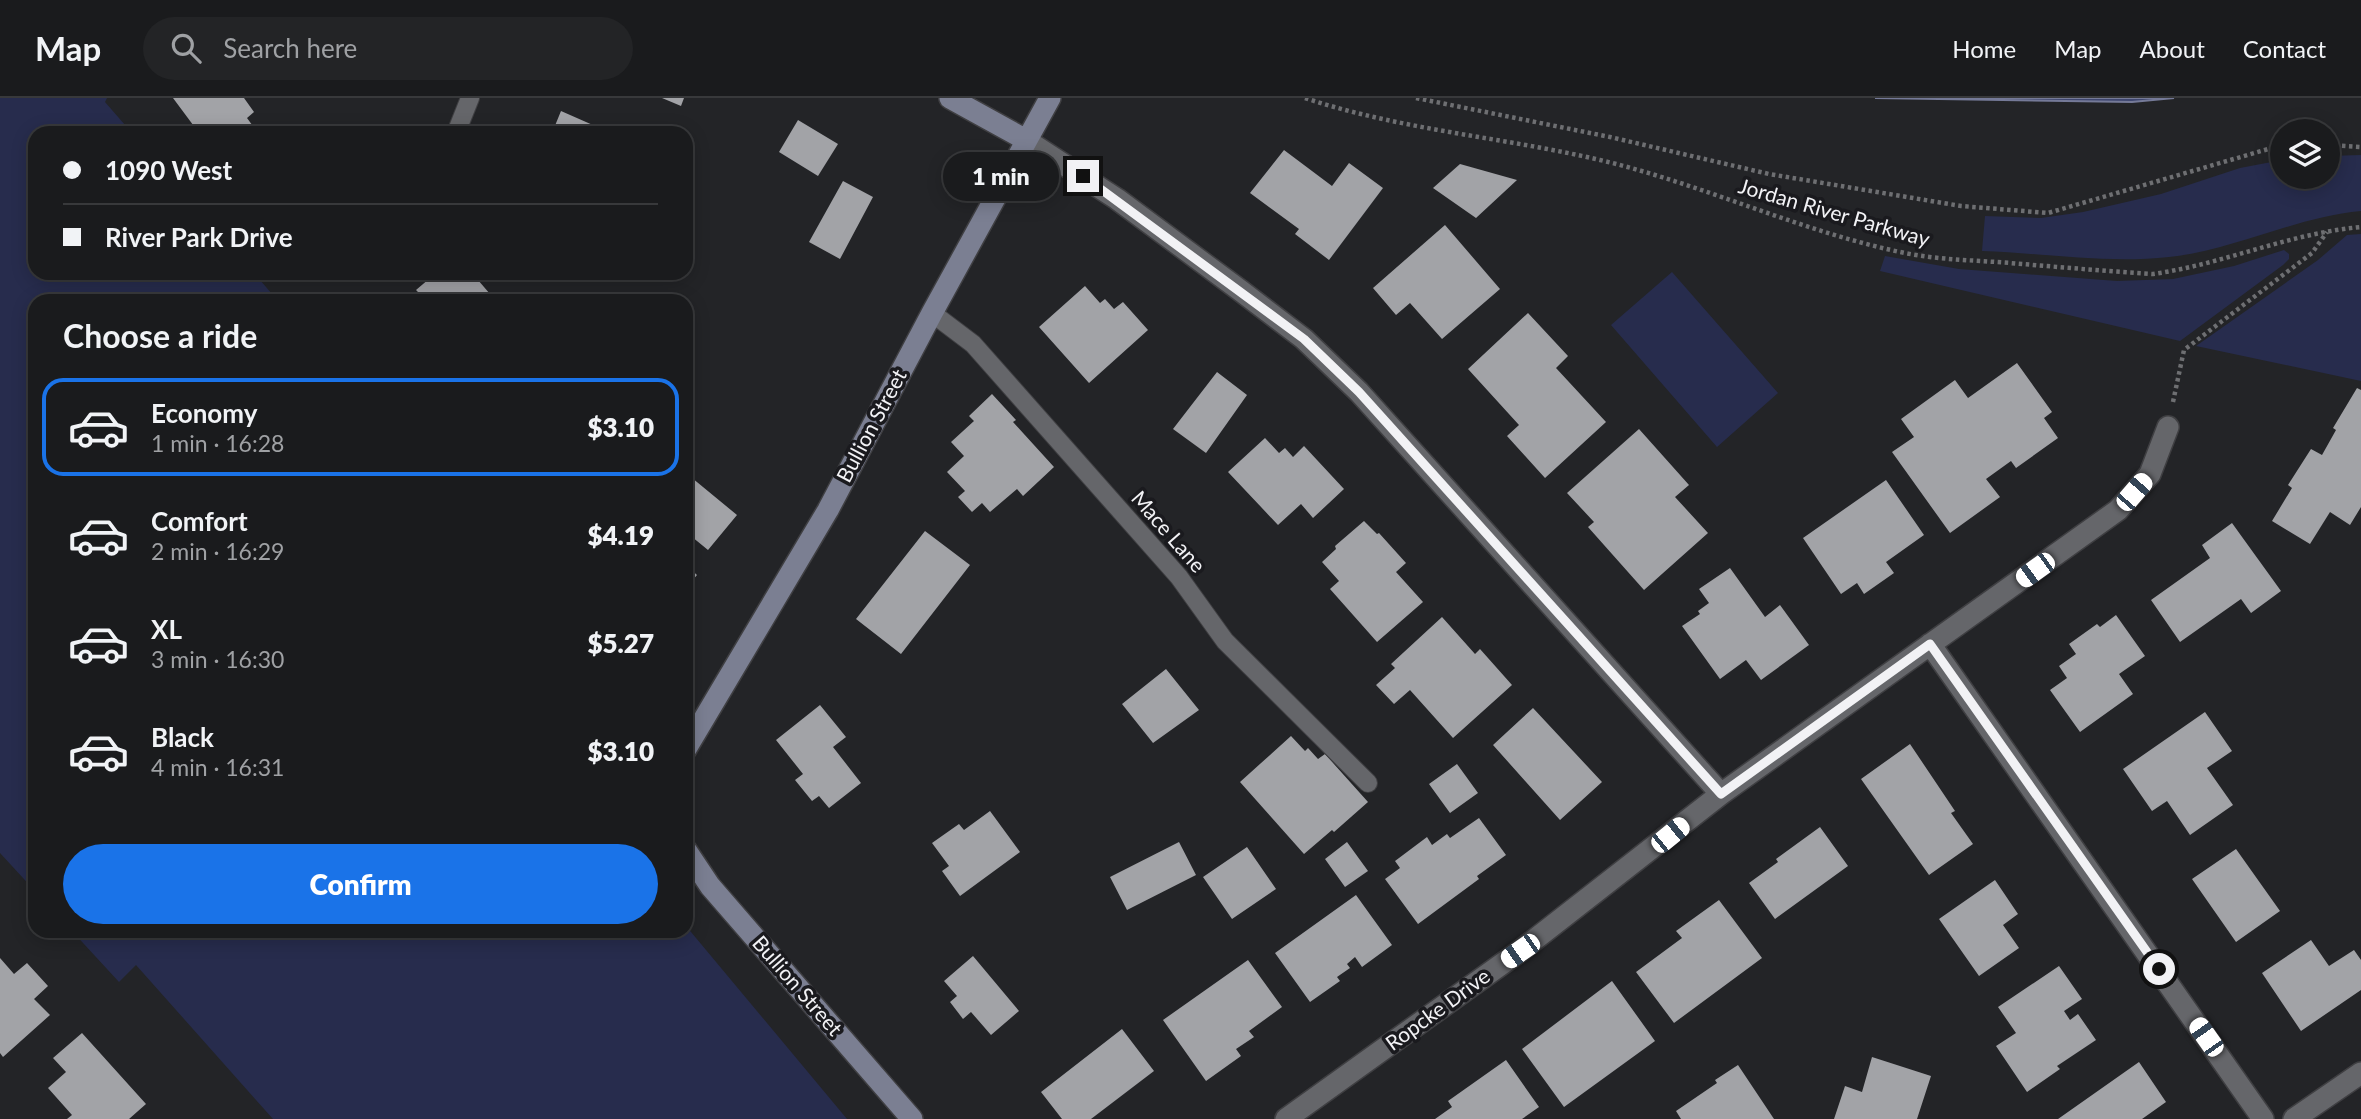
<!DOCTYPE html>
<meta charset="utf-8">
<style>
body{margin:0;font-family:Lato,sans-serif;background:#232426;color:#f1f3f6;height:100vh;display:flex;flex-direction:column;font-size:26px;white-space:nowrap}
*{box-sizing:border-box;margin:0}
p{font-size:23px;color:#9fa1a4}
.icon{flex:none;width:38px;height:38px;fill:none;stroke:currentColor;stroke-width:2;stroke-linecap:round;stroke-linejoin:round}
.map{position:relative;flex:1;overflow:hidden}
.panel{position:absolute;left:28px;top:196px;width:665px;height:644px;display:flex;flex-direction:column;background:#1a1b1d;border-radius:21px;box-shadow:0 4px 18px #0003,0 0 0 2px #38393b}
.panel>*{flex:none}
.banner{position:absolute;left:28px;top:28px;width:665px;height:154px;border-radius:21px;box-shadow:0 4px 18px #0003,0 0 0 2px #38393b;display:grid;align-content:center;height:154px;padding:0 35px;background:#1a1b1d}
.controls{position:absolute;left:2270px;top:21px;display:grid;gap:14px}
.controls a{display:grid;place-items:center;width:70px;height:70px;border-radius:50%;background:#1a1b1d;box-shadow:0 4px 18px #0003,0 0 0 2px #38393b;font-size:35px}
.end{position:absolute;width:32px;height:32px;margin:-16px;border:9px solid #f2f2f5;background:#111;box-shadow:0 0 0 4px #111}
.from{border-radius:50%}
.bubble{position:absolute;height:49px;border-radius:24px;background:#1a1b1d;box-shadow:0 4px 18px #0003,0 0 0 2px #38393b;font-size:23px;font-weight:800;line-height:49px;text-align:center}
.car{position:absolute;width:21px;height:42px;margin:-21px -10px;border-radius:9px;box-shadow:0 0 5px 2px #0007;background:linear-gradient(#fff 24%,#345 0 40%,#fff 0 76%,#345 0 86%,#fff 0)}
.banner b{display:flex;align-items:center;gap:24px;height:66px;font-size:26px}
.banner b+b{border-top:2px solid #38393b}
.banner i{width:18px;height:18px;background:#f1f3f6}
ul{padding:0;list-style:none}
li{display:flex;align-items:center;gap:21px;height:98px;margin:0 14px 10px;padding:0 21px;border:4px solid transparent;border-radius:21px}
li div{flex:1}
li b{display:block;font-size:26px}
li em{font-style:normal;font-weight:800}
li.selected{border-color:#1a73e8}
li>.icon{width:63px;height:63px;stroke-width:1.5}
h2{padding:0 35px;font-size:32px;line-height:84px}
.button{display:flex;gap:14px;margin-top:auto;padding:14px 35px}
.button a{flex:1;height:80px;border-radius:42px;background:#1a73e8;color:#fff;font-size:28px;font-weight:800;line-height:80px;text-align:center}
header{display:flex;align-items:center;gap:42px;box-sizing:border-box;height:98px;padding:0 35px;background:#1a1b1d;border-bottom:2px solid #38393b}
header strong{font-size:33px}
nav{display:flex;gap:38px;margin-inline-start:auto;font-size:24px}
.search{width:490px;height:63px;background:#232426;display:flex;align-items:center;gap:18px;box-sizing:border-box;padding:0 24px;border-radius:38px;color:#9fa1a4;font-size:26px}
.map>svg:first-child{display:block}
.green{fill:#272c4d}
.water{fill:#3f4770;stroke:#757a98;stroke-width:2}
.building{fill:#a2a3a7}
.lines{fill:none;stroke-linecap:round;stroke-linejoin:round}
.lane-casing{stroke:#3f3f42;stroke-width:20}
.street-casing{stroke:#3f3f42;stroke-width:24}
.secondary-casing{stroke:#3f3f42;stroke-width:24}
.path{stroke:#6e6f72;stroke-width:4.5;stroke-dasharray:3.5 3.5;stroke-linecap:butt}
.lane{stroke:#65666a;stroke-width:18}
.street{stroke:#65666a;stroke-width:21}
.secondary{stroke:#7b7f92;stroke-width:21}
.route{stroke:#f2f2f5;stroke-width:9}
.labels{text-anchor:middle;stroke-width:7;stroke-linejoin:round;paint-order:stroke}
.street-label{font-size:21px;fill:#f2f2f5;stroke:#1a1a1e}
</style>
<header>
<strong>Map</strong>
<div class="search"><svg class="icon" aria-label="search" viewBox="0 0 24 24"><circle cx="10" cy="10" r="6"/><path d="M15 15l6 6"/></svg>Search here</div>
<nav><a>Home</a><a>Map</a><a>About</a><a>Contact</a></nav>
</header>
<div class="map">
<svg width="2361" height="1021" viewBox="0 0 2361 1021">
<rect width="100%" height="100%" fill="#232427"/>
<path class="green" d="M0 0H107L105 4 132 35H35V175H254L278 203H35V793L0 755Z
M2361 57V113C2295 119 2235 152 2169 159 2107 166 2044 155 1982 153L1985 118 2041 120 2083 114 2161 96 2240 70 2282 62V79H2328V58Z
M2361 136V283L2196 248 2318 162 2347 137Z
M2284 152 2289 156V161L2283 167 2180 243 1880 173 1885 158 1959 171 2117 183 2173 181 2234 168Z
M1672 174 1778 295 1717 349 1611 227Z
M686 828 847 1021H273L136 867 119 884 72 833H686Z"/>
<path class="water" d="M1875 0H2174L2132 4Z"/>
<path class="building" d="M173 0H244L254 14 247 20 258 35H199Z
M662 0H684L681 8Z
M561 13 611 35H552Z
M798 22 838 46 818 78 779 54Z
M1284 52 1332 88 1349 65 1383 90 1329 162 1295 136 1299 131 1250 95Z
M1460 66 1517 82 1476 120 1433 90Z
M843 83 873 99 840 161 809 144Z
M1445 127 1500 191 1442 241 1410 205 1396 217 1373 190Z
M436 175H472L496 203H414L421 197 416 192Z
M1085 188 1100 205 1105 201 1114 211 1123 204 1148 232 1089 285 1039 229Z
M1528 215 1568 258 1556 270 1606 324 1545 380 1507 338 1519 327 1468 271Z
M2017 265 2052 314 2044 320 2058 340 2016 370 2011 363 1986 381 2000 399 1950 435 1892 354 1914 339 1901 321 1955 282 1968 300Z
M1217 274 1247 297 1206 355 1173 331Z
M2357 290 2361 292V409L2350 427 2330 414 2310 446 2272 423 2292 390 2288 387 2311 351 2322 357 2336 332 2333 330Z
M992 296 1016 322 1013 324 1054 369 1023 398 1017 391 990 414 982 405 972 414 958 399 965 393 947 374 964 358 951 344 974 323 969 318Z
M1639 331 1689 387 1675 399 1708 435 1644 492 1588 429 1594 424 1567 395Z
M1265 340 1279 355 1285 350 1293 359 1304 348 1344 391 1313 420 1301 406 1278 427 1228 374Z
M686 375 737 417 708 452 686 434Z
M1886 382 1924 437 1886 464 1894 475 1864 496 1857 485 1841 496 1803 440Z
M1364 423 1377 436 1379 435 1406 465 1396 474 1423 504 1377 544 1330 491 1339 483 1322 464 1336 451 1335 448Z
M2232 425 2281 493 2251 515 2241 501 2180 544 2151 502 2210 460 2202 447Z
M925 433 970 467 901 556 856 521Z
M686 467 697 477 686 490Z
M1730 470 1765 519 1780 507 1809 547 1761 582 1746 562 1720 581 1682 528 1700 516 1698 513 1709 505 1699 491Z
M2116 517 2145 558 2119 576 2133 596 2080 634 2050 592 2067 580 2059 568 2076 556 2069 546 2097 526 2100 529Z
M1442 519 1475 556 1480 551 1512 587 1453 640 1410 592 1394 606 1376 587 1395 570 1391 566Z
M1166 571 1199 612 1153 645 1122 606Z
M820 607 846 639 833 649 861 685 829 710 819 698 812 703 795 682 803 676 776 642Z
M1533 610 1602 684 1560 722 1493 647Z
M2205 614 2232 653 2207 670 2233 707 2190 737 2167 703 2152 713 2123 671Z
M1291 638 1305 653 1308 650 1318 661 1325 656 1368 704 1334 734 1332 732 1304 756 1240 684Z
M1910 646 1955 713 1951 715 1973 746 1929 777 1861 681Z
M1457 666 1478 695 1450 715 1429 686Z
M990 713 1020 754 960 798 942 773 949 768 932 745 959 726 964 732Z
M1479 720 1506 757 1477 778 1479 781 1418 826 1385 781 1400 770 1395 763 1427 739 1432 747 1447 736 1450 740Z
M1820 729 1848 768 1775 821 1749 785 1778 764 1776 761Z
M1179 744 1196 777 1127 812 1110 779Z
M1347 744 1368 773 1345 789 1325 761Z
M1247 749 1276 791 1232 821 1203 779Z
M2236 751 2280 813 2236 844 2192 781Z
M1995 782 2018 816 2003 827 2019 850 1979 878 1939 821Z
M1356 797 1392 847 1362 869 1355 859 1347 866 1350 870 1337 879 1340 883 1310 904 1275 855Z
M1719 802 1762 860 1674 925 1636 874 1682 840 1676 833Z
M2311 842 2329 868 2354 852 2361 862V892L2301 933 2262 875Z
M973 858 1019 913 991 937 971 914 963 921 950 904 957 898 944 883Z
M0 860 14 876 27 865 48 888 34 901 50 917 3 959 0 955Z
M1248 862 1282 909 1249 933 1254 939 1236 951 1241 958 1206 983 1163 922Z
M2059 868 2082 901 2064 913 2070 922 2078 916 2096 942 2057 968 2060 971 2027 994 1996 948 2016 935 1998 909Z
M1612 883 1655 943 1564 1009 1522 951Z
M1122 931 1154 973 1091 1021H1062L1041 994Z
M82 935 146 1006 129 1021H67L72 1017 48 990 66 974 53 960Z
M1872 959 1931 978 1917 1021H1834L1845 988 1862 994Z
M1506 962 1539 1009 1522 1021H1435L1452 1009 1448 1003Z
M2139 964 2166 1004 2142 1021H2058Z
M1738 967 1774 1021H1681L1676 1013 1717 985 1715 982Z"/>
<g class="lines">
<defs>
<path id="lane" d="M456 35 470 0
M932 215 973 246 1179 479 1225 543 1368 685"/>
<path id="street" d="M1026 42 1117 101 1241 193 1304 241 1359 294 1721 696
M1930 546 2263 1021
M1286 1021 1520 853 1721 696 2118 412 2150 376 2168 329
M2294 1021 2361 975"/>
<path id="secondary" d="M950 0 1026 42
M686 651 828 412 932 215 1050 0
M686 752 710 788 912 1021"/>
</defs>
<use href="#lane" class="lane-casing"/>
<use href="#street" class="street-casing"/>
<use href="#secondary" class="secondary-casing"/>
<path class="path" d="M1305 0C1401 32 1502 39 1600 62 1702 86 1797 132 1900 154 1937 162 1973 162 2010 165 2058 169 2105 173 2153 176 2224 166 2290 135 2361 129
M1416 0 1610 39 1769 76 1961 108 2048 115 2282 47
M2328 47 2361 49
M2173 304 2184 252 2312 155 2327 134"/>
<use href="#lane" class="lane"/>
<use href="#street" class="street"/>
<use href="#secondary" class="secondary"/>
</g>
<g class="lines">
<path class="route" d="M1083 78 1304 241 1359 294 1721 696 1930 546 2159 871"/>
</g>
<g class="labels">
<g class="street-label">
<text transform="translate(1834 115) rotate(16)" y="7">Jordan River Parkway</text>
<text transform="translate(872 328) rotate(-62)" y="7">Bullion Street</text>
<text transform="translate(1168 434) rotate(49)" y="7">Mace Lane</text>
<text transform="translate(797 888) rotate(49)" y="7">Bullion Street</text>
<text transform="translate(1438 912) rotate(-36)" y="7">Ropcke Drive</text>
</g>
</g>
</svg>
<div class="controls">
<a><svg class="icon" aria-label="layers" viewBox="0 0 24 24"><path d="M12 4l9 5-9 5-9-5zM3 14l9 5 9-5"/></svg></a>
</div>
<i class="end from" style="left:2159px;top:871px"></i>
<i class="end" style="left:1083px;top:78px"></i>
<div class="bubble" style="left:943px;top:54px;width:116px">1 min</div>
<i class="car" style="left:2134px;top:394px;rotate:41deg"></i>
<i class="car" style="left:2035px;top:472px;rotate:234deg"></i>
<i class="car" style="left:1670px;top:737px;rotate:51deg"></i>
<i class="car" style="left:1520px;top:853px;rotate:235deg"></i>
<i class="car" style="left:2206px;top:939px;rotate:325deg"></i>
<div class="banner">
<b><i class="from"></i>1090 West</b>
<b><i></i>River Park Drive</b>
</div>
<section class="panel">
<h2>Choose a ride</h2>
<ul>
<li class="selected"><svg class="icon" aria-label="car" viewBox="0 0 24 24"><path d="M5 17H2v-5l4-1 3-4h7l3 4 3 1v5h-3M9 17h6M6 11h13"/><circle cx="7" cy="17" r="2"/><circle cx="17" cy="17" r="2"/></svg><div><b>Economy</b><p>1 min · 16:28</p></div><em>$3.10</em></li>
<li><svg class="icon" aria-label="car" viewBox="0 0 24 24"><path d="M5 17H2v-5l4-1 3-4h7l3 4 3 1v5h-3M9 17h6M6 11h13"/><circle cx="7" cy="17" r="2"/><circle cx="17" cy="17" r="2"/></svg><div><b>Comfort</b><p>2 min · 16:29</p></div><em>$4.19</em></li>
<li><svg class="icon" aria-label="car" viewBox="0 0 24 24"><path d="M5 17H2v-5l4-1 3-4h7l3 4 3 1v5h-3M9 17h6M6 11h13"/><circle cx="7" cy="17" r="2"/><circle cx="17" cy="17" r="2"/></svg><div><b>XL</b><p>3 min · 16:30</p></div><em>$5.27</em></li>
<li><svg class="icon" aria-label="car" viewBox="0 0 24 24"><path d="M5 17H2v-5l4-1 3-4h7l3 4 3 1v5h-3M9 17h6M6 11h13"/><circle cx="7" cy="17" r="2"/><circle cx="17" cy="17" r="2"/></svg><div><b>Black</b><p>4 min · 16:31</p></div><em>$3.10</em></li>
</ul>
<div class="button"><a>Confirm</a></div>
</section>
</div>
